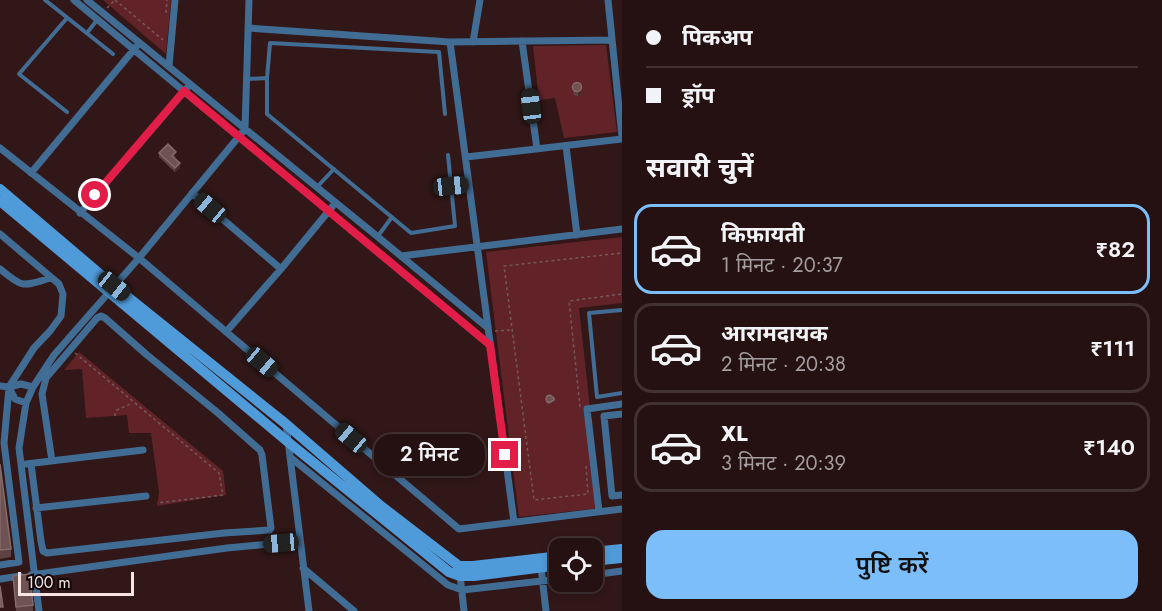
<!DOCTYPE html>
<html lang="hi">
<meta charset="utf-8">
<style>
body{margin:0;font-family:Jost,"Noto Sans Devanagari",sans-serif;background:#2d1a1a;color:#f1f3f6;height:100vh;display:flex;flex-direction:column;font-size:22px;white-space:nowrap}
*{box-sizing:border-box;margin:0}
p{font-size:20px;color:#a39d9f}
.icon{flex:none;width:33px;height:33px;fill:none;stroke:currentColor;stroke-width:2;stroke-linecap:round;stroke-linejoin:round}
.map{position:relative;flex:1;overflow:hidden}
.details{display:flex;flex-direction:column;background:#251111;width:540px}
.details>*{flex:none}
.top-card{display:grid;align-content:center;height:132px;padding:0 24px;background:#251111}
.tools{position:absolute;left:549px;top:538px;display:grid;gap:12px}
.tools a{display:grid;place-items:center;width:54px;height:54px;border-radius:12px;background:#251111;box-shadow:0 3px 9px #0003,0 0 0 2px #423131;font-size:30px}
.scale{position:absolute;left:18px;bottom:15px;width:116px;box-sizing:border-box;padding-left:6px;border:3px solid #f6e3e2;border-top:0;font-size:16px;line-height:21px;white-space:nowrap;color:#f6e3e2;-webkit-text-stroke:4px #110606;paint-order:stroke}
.end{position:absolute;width:27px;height:27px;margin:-14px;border:8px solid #e11d48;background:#fff;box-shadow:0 0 0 3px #fff}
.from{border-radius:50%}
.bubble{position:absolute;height:42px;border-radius:18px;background:#251111;box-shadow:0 3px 9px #0003,0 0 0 2px #423131;font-size:20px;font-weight:600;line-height:42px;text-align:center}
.car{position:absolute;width:18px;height:36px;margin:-18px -9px;border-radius:8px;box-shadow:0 0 4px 2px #0007;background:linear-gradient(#222 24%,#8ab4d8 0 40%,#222 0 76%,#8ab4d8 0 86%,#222 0)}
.top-card b{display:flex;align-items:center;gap:21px;height:57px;font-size:22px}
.top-card b+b{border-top:2px solid #423131}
.top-card i{width:15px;height:15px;background:#f1f3f6}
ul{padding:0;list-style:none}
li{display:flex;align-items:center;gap:18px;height:90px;margin:0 12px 9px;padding:0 12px;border:3px solid #423131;border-radius:18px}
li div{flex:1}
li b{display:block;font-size:22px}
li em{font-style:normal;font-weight:600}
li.active{border-color:#7cbef9}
li>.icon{width:54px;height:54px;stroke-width:1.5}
h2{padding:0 24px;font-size:27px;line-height:72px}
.action{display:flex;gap:12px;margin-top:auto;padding:12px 24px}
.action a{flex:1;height:69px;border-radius:18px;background:#7cbef9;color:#111;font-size:24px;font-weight:600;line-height:69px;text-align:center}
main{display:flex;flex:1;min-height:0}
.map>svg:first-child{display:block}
.green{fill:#622328}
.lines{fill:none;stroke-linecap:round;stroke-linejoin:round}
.path{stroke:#725a5a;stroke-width:1.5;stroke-dasharray:3 3;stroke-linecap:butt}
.lane{stroke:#416d95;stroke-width:4}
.street{stroke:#416d95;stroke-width:7}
.secondary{stroke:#4f9ad9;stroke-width:10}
.wall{fill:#5e4242}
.shaded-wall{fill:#452a2a}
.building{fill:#6f5353;stroke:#846a6a;stroke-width:1.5}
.route{stroke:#e11d48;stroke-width:8}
</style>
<main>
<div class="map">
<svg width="622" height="611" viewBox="0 0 622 611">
<rect width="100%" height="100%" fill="#311717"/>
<path class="green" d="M103 0H171L166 54Z
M606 45 617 132 564 138 555 98 539 100 533 46Z
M622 237V303L579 308 601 508 519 517 486 252Z
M79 352 223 471 226 495 157 506 159 492 151 433H129L127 415 86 418 82 369 64 370Z"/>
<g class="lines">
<path class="path" d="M115 0 163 40
M107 8 114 1
M166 13 167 0
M495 331 511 330
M75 353 219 473 223 495 157 503
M580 407 569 301 622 294
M115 416V412C121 406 126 408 132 402
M586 466 588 494 534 500 504 266 622 253"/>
<path class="lane" d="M45 0 113 54
M87 33 97 20
M247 79 267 78
M67 112 19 74 67 18
M445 114 439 52 270 43 267 78V114L411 233 455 226 448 155
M451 186 469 184
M317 187 334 169
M378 236 392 217
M622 310 589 313 597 397 622 393"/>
<path class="street" d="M74 0 490 345
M87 0 378 237 488 328
M608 0 622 137
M248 28 450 42 612 40
M522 41 537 149
M450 42 514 522
M473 42 480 0
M169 66 175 0
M566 146 577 235
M0 148 139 258 459 529 622 509
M466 157 622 139
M31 173 136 47
M192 193 281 269
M80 213 187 88
M0 234 59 284 63 294 61 316 50 331 34 348 9 387 4 443 19 562 0 565
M401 256 622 229
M0 269C24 289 22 286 51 278
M226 332 281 269 332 207
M0 386 9 387 21 384 33 387
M9 387 15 399 26 403
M622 414 604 416 612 496 622 495
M286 424 309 611
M290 457 448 585 462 590 560 579
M26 464 143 450
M31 464 41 541 43 551 47 553 224 533 270 530 271 528 262 455 260 450 218 413 147 355 105 318 101 316 97 318 46 378 42 394 52 461
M36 508 146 496
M599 511 587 409 622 404
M541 567 546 611
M303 568 354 611
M31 575 227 548 300 541
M460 575 464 611
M592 575 622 571
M0 579 20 576
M39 611 19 448 26 403 33 387 54 355 139 258 245 129 249 0"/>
<path class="secondary" d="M0 189 114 286 286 424 381 506 459 566H473L560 556
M0 201 288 442 449 572 460 576H474L560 565
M592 552 622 549
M592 561 622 558"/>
</g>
<path class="wall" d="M573 88 582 91 581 95 578 96 574 95 573 92Z
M159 153 176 156 174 158 180 168 175 172 159 157Z
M0 464 11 549V557L0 559Z
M13 576 33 605V611H16Z"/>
<path class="shaded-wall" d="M582 86V91L581 95 578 96V92Z
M180 163V168L175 172V168Z"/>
<path class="building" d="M572.5 87a4.5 4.5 0 1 1 9 0a4.5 4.5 0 1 1-9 0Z
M168 144 176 152 172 156 180 163 175 168 159 153Z
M550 395 554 398V400L549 403 547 402 546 399 547 396Z
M0 464 11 549 0 550Z
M30 574 33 605 16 607 13 576Z
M0 586 3 607H0Z"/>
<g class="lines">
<path class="route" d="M95 195 184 91 490 345 505 455"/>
</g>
</svg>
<div class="tools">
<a><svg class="icon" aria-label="locate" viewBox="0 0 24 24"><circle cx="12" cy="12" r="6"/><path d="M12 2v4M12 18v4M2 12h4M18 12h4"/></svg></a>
</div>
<div class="scale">100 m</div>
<i class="end from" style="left:95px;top:195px"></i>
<i class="end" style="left:505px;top:455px"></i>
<div class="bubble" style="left:374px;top:434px;width:111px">2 मिनट</div>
<i class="car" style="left:531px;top:106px;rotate:353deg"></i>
<i class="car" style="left:451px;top:186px;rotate:84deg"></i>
<i class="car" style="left:210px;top:208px;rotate:310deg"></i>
<i class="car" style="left:114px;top:286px;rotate:129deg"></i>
<i class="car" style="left:262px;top:362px;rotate:130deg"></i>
<i class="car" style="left:351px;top:438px;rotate:310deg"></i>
<i class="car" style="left:281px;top:543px;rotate:265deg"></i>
</div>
<section class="details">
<div class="top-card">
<b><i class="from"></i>पिकअप</b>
<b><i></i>ड्रॉप</b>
</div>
<h2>सवारी चुनें</h2>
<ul>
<li class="active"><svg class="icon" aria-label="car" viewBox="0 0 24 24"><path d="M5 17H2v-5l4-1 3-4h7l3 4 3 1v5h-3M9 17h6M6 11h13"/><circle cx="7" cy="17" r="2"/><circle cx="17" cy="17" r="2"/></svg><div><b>किफ़ायती</b><p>1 मिनट · 20:37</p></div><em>₹82</em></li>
<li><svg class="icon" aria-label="car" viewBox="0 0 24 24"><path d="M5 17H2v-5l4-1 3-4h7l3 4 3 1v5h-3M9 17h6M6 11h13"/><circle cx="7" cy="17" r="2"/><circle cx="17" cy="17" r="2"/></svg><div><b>आरामदायक</b><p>2 मिनट · 20:38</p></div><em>₹111</em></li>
<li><svg class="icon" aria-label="car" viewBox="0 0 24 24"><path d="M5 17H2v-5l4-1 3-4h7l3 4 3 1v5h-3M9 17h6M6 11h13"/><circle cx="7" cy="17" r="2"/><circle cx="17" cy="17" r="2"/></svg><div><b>XL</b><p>3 मिनट · 20:39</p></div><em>₹140</em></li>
</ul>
<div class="action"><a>पुष्टि करें</a></div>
</section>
</main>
